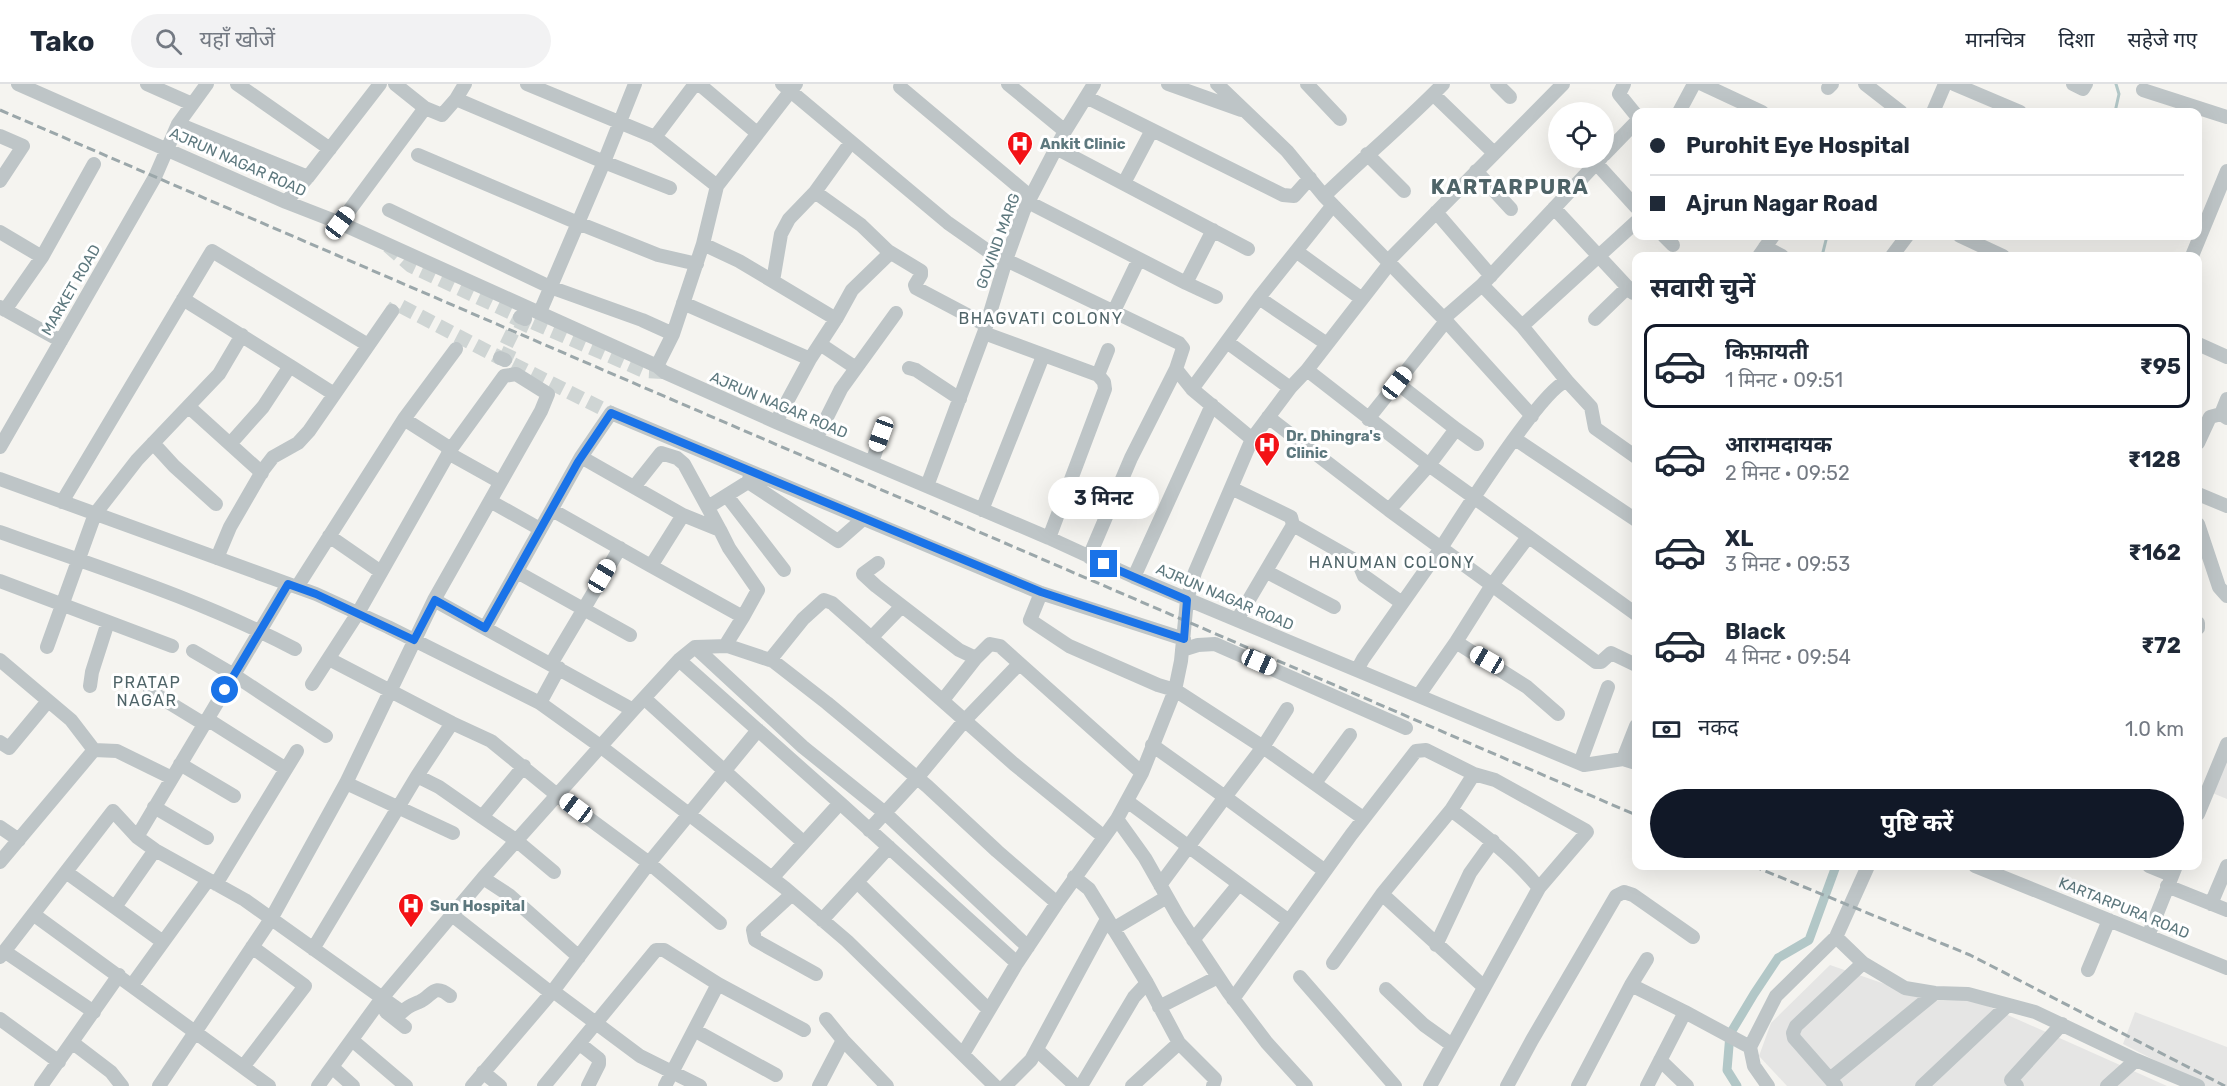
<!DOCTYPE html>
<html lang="hi">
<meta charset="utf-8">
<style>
body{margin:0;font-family:Rubik,"Noto Sans Devanagari",sans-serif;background:#f2f2f3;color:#1f2937;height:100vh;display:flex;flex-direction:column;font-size:22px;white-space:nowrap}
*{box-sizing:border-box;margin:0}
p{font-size:20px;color:#747a83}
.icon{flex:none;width:33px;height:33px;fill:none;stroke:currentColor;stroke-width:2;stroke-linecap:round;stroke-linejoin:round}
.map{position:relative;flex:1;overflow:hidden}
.panel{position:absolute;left:1632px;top:168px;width:570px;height:618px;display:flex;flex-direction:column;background:#fff;border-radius:12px;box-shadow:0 6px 24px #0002}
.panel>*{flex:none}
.hud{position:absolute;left:1632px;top:24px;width:570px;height:132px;border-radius:12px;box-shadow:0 6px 24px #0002;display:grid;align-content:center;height:132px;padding:0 18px;background:#fff}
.fabs{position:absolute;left:1548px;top:18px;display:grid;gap:12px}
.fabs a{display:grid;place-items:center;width:66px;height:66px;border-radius:50%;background:#fff;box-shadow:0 6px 24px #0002;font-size:30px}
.end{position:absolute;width:27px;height:27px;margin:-14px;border:8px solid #1a73e8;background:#fff;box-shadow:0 0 0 3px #fff}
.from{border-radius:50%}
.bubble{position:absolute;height:42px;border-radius:21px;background:#fff;box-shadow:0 6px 24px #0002;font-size:20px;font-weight:700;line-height:42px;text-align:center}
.car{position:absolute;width:18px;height:36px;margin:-18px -9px;border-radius:8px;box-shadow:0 0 4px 2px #0007;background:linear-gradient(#fff 24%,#345 0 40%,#fff 0 76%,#345 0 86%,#fff 0)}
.hud b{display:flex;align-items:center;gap:21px;height:57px;font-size:22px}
.hud b+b{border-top:2px solid #e0e1e3}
.hud i{width:15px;height:15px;background:#1f2937}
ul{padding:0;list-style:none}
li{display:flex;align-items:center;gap:18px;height:84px;margin:0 12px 9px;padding:0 6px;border:3px solid transparent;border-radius:12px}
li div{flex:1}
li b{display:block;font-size:22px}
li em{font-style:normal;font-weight:700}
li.on{border-color:#111827}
li>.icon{width:54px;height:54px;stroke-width:1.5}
h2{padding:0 18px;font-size:27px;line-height:72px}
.pay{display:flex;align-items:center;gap:15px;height:66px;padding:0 18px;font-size:22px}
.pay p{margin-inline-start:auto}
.cta{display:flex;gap:12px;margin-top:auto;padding:12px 18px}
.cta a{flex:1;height:69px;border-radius:36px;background:#111827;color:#fff;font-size:24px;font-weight:700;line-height:69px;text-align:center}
header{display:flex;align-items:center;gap:36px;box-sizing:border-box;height:84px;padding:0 30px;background:#fff;border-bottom:2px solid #e0e1e3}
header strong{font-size:28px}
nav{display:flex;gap:33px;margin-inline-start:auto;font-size:21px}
.search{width:420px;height:54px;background:#f2f2f3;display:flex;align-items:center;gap:15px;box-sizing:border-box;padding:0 21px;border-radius:33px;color:#747a83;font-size:22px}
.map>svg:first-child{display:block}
.built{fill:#e5e5e4}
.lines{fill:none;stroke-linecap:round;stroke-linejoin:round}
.stream{stroke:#b2c7c7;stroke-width:3}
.canal{stroke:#b2c7c7;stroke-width:9}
.minor-tunnel{stroke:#cfd5d4;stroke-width:14;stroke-dasharray:14 7;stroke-linecap:butt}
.minor{stroke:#bec5c7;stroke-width:14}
.rail{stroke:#9ba7aa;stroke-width:3;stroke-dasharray:9 4.5;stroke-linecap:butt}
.route{stroke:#1a73e8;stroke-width:8}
.labels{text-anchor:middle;stroke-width:6;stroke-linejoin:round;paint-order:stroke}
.poi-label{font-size:15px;font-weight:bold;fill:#5d787e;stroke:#fff;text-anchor:start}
.street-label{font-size:15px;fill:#5d787e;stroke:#fff}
.neighbourhood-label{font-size:16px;letter-spacing:1.5px;fill:#4f6468;stroke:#fff}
.district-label{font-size:21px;font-weight:bold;letter-spacing:1.5px;fill:#4f6468;stroke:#fff}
</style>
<header>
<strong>Tako</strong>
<div class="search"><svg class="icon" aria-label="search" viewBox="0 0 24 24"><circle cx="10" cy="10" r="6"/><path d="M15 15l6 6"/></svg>यहाँ खोजें</div>
<nav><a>मानचित्र</a><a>दिशा</a><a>सहेजे गए</a></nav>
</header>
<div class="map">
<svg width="2227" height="1002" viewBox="0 0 2227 1002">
<rect width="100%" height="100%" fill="#f5f4f0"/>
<path class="built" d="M2227 665V715L2210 708Z
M1830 881 1934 917 1974 916 2167 1002H1787L1759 972 1771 939Z
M2135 928 2227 963V1002H2205L2123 960Z"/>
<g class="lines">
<path class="stream" d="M2115 28 2119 10 2116 0
M1822 172 1827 152"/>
<path class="canal" d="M1737 1002 1727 986 1730 950 1754 910 1778 874 1809 856 1836 782"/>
<path class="minor-tunnel" d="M388 162 411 182 520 233 500 274 397 220 392 227
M520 246 525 235 644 287 664 288
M510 265 505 276 611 329"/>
<path class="minor" d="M18 0 286 118 340 139 657 282 664 288 776 338 1049 454 1134 493 1584 681 1623 675 1636 679
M147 0 192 20
M237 0 330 65
M465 0 456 15 604 78 670 104
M527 0 655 53
M695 0 655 53 717 102
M699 0 757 49
M782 0 948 139 1005 179
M1008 0 1065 47
M1168 0 1241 26
M1217 0 1287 67 1324 112 1446 237
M1307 0 1340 35
M1497 0 1510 13
M1624 0 1619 10 1636 31
M1702 0 1762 28
M1865 0 1901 28
M1954 0 2020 28
M2073 0 2083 5 2086 0
M900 3 1031 113
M1828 4 1832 0
M2143 6 2227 33
M1433 10 1494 69
M1086 13 1283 111 1294 112 1310 94
M425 24 442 31 456 15
M1679 28 1694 0
M1933 28 1945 0
M178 40 308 93
M0 52 23 62 0 97
M1056 64 1248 165
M1367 70 1404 107
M418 71 578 139 658 171 697 180
M1604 71 1636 38
M1596 79 1636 123
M1476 87 1511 125
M1124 99 1152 46
M1324 112C1363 74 1405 39 1443 0
M286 118 308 93 380 0
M1028 118 1186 199
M1554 124 1633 209
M389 126 550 203 642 236 673 250
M1436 128 1491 192
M340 139 425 24 395 0
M1213 146 1186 199 1216 213
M0 148 42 173
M1664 152 1673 161
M1960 152 2003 172
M703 160 739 177 836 235 810 275 776 338
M1765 163 1782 172
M888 167 921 187V191L915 201 916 204 986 241
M1296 167 1362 215
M1759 172 1773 152
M1892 172 1907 152
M2192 172 2227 87
M1006 176 1179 259 1183 264 1176 285
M1388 177 1563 0
M773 197 781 150 789 135 815 108
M1482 201 1601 74
M1259 214 1327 260
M183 215 290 282
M683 219 810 275
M0 223 61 257
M5 226 42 173 94 80
M540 228 604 78 635 0
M1113 229 1139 175
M520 233 525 235
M836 235 852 206 886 173 888 167 861 141 815 108 851 58
M1443 235 1482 201 1522 242 1636 138
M1595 235 1628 203
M1522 242 1567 297
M984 249 1098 291 1104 298 1105 305 1049 454
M1227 258 1290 304
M820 260 856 284
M2198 260 2227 273
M500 274 505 276
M657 282 673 250 703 160 717 102 796 0
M909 284 916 286 960 315
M1307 286 1390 179
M1098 291 1108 266
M1192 305 1261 211 1333 121
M2227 315 2221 330 2227 334
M189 323 262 389
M1268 333 1389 426
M404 335 451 365
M1368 335 1446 237 1532 332
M1456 345 1477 360
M816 355 841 305 896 229
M1515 355 1636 436
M153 359 174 382 216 420
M2198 359 2210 333 2221 330
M230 360 263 323 290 282 334 310
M0 363 155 93 178 40 207 0
M448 369 500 398
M581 373 611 329 1041 509 1184 555
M872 378 885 341
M0 395 316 510 388 543 540 619 600 662 785 804 847 857 995 1002
M748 398 838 457 863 435
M927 402 984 249 1006 176 1024 126 1065 47 1094 0
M634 403 661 369 677 374 684 380 720 446
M1231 404 1291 433 1293 441 1358 478 1364 492 1402 519
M2198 410 2227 422
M727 412 784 486
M490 417 540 445
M62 418 212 167 368 261
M708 423 748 398 751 390
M982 426 1043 272
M683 431 720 446 729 464 758 506 743 533
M2198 440 2219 503 2227 512
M0 448C100 484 200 515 295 565
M329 452 381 488
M1528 453 1492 501 1596 578H1601L1611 569 1636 581
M1089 473 1131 374 1176 285 1192 305 1252 355
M217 474 230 443 263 386 273 373 298 359 309 347 392 227
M878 479 863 490 876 502 959 566 976 574 943 616
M651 482 743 533 725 562
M517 488 630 551
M1267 488 1334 523
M1134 493 1212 321
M0 497 172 562
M297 503 404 335 456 265
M1041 509 1030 536 1069 562 1158 601 1175 606 1263 663 1225 713 1325 787
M434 516 633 626
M1237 536 1293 441
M2198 539V544
M485 544 581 373 683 431 651 482 552 426
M871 554 902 522
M1456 558 1527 603 1558 630
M47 563 95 430 137 376 219 290 242 251
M695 563 803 663 885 729 1028 863
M1182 566 1198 561 1215 560 1406 644
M193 567 234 591 326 652
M976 574 990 560 1000 562 1142 689
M329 575 452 639 491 657 557 711 649 779 720 839
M0 576 71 636 94 666
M679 576 840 719
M770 576 803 535 824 516 832 519 1014 680 1104 753
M551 580 620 464
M1357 586 1363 575 1441 464 1389 426 1429 381 1456 345 1397 299
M90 602 92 588 108 538
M150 607 204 640
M1419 611 1456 558 1492 501 1441 464C1459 436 1543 303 1567 297L1591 323 1595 344 1636 373
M644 614 803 758
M540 619 559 584
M1287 625 1263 663 1363 734
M207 635 286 685
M0 658 9 664 48 617
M1152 661 1225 713 1160 801
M94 666 117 667 172 694
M1623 675 1636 642
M1580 679 1608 603
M180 680 234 712
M524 682 482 733 517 757 554 788
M417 692 452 639
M346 699 453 749
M1315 699 1350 651
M1127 717 1289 837
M154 723 207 754
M1451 726 1382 810 1484 903
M2198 730 2227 660
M1117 735 1145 774 1179 834 1229 909 1267 959 1306 1002
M0 743 19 756
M869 746 917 694 965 636 1019 580
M137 753 288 500
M0 778 94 666
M1975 782 2227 884
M2149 782 2171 791
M66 788 163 858
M1074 793 1089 805 1147 899 1179 959 1215 995 1213 1002
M483 794 509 811 579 873
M772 794 840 719 1017 879
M857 798 989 926
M216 800 297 667
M2167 802 2227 826
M792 810 753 846 755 856 816 890
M2211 820 2227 782
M115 823 155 766
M33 830 269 1002
M452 831 551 909
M822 836 889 763
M1113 845 1167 813
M2148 852 2176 782
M1836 853 1863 879 1905 904 1935 909 1968 910 2035 928 2136 976 2198 1002
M1193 856 1239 800
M1436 861 1470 789 1493 757
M313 865 417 692 439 703 482 733
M4 867 94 928
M0 873 113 727 137 753 155 766 245 816 402 928C408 922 412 921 419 918 432 913 433 898 450 912
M1333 879 1382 810
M2088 886 2109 836
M1300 893 1395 1002
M132 901 208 796
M1631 901 1647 875
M1386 905 1424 941 1452 961
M553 907 640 972 700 1002
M1233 915 1351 751 1416 667 1426 666 1474 690 1495 696 1585 746 1587 748 1539 804
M386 919V928L405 943
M1159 923 1218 893
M1685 928 1750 963
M0 935 59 978
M826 935 843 956 887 1002
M694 946 776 991
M352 956 406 1002
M73 959 111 988 122 1002
M580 960 599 975V980L588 1002
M1037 966 1076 1002
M963 970 1017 879 1057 819 1117 735 1142 689 1175 606 1181 577 1187 516 1195 488 1252 355 1290 304 1307 286 1433 384 1636 530
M1660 976 1687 1002
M243 983 305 902 252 863
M332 983 353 1002
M483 988 500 1002
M1830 995 1794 954 1793 949 1796 942 1863 879
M41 1002 119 891
M159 1002 271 835 346 699 434 516 541 327 548 310 516 290 504 292 451 365 358 529 312 600
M318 1002 382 914 483 794 633 626 679 576 695 563 728 562 773 577 827 619 927 702 997 767 1057 819
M472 1002 553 907 649 779 758 646
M544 1002 656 866H664L718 900 804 946
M665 1002 718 900
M819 1002 843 956
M1005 1002 1031 976 1107 835
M1081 1002 1134 913 1147 899
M1132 1002 1179 959
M1430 1002 1539 804C1514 773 1483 750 1451 726L1474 690
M1507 1002 1532 956 1616 812 1624 808 1633 811 1693 853
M1578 1002 1631 901 1685 928 1647 1002
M1768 1002 1754 982 1750 963 1776 912 1836 853 1868 782
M1836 1002 1830 995 1935 909
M1922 1002 2008 921
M2017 1002 2011 996 2062 940
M2107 1002 2136 976"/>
<path class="rail" d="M0 26 1636 731
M1753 782 1970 871 2225 1002"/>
</g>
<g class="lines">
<path class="route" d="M225 606 288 500 316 510 414 556 435 516 485 544 578 378 611 329 1041 508 1184 555 1187 516 1104 480"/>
</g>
<defs>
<symbol id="hospital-pin" viewBox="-11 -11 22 30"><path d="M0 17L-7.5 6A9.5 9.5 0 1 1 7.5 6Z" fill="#f31216" stroke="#fff"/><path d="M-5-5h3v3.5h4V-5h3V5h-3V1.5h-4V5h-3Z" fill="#fff"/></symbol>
</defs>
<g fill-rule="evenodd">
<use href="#hospital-pin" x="1005" y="45" width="30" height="40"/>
<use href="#hospital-pin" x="1252" y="346" width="30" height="40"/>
<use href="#hospital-pin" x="396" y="807" width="30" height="40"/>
</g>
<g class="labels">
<g class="poi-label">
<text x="1040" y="65">Ankit Clinic</text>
<text x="1286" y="357">Dr. Dhingra's<tspan x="1286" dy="17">Clinic</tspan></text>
<text x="430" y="827">Sun Hospital</text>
</g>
<g class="street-label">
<text transform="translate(238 78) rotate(24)" y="5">AJRUN NAGAR ROAD</text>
<text transform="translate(998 157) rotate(-70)" y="5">GOVIND MARG</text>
<text transform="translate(71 206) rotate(-60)" y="5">MARKET ROAD</text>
<text transform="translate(779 321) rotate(23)" y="5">AJRUN NAGAR ROAD</text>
<text transform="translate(1225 513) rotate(23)" y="5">AJRUN NAGAR ROAD</text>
<text transform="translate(2124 824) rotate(22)" y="5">KARTARPURA ROAD</text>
</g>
<g class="neighbourhood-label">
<text x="1041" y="240">BHAGVATI COLONY</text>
<text x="1392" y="484">HANUMAN COLONY</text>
<text x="147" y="604">PRATAP<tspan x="147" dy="18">NAGAR</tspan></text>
</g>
<g class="district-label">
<text x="1510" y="110">KARTARPURA</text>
</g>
</g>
</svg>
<div class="fabs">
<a><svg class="icon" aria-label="locate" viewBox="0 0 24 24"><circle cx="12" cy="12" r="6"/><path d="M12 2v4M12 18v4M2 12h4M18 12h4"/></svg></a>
</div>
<i class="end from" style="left:225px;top:606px"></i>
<i class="end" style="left:1104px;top:480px"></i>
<div class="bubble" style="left:1048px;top:393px;width:111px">3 मिनट</div>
<i class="car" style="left:340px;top:139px;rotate:37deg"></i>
<i class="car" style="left:1397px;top:299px;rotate:38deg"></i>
<i class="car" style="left:881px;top:350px;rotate:200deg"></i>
<i class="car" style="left:602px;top:492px;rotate:31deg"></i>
<i class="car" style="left:1487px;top:576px;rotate:300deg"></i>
<i class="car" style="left:1259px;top:578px;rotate:114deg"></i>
<i class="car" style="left:576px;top:724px;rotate:307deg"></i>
<div class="hud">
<b><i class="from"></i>Purohit Eye Hospital</b>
<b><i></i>Ajrun Nagar Road</b>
</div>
<section class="panel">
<h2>सवारी चुनें</h2>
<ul>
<li class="on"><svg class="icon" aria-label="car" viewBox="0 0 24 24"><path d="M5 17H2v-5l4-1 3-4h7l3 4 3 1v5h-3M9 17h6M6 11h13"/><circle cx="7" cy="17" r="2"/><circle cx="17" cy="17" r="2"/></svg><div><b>किफ़ायती</b><p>1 मिनट · 09:51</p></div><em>₹95</em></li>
<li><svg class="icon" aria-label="car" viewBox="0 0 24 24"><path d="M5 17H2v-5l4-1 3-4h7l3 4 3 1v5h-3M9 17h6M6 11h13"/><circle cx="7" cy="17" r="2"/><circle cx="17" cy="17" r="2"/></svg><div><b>आरामदायक</b><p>2 मिनट · 09:52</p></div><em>₹128</em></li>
<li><svg class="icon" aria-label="car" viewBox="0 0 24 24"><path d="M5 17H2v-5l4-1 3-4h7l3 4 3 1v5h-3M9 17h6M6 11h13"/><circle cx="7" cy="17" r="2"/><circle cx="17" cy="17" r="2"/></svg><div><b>XL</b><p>3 मिनट · 09:53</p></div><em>₹162</em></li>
<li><svg class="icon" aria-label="car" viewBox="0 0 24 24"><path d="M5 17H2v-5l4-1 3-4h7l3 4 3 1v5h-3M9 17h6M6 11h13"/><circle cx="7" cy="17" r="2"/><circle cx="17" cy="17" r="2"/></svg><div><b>Black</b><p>4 मिनट · 09:54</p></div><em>₹72</em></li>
</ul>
<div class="pay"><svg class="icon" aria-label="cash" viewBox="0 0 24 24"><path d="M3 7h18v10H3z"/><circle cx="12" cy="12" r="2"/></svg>नकद<p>1.0 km</p></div>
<div class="cta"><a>पुष्टि करें</a></div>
</section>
</div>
